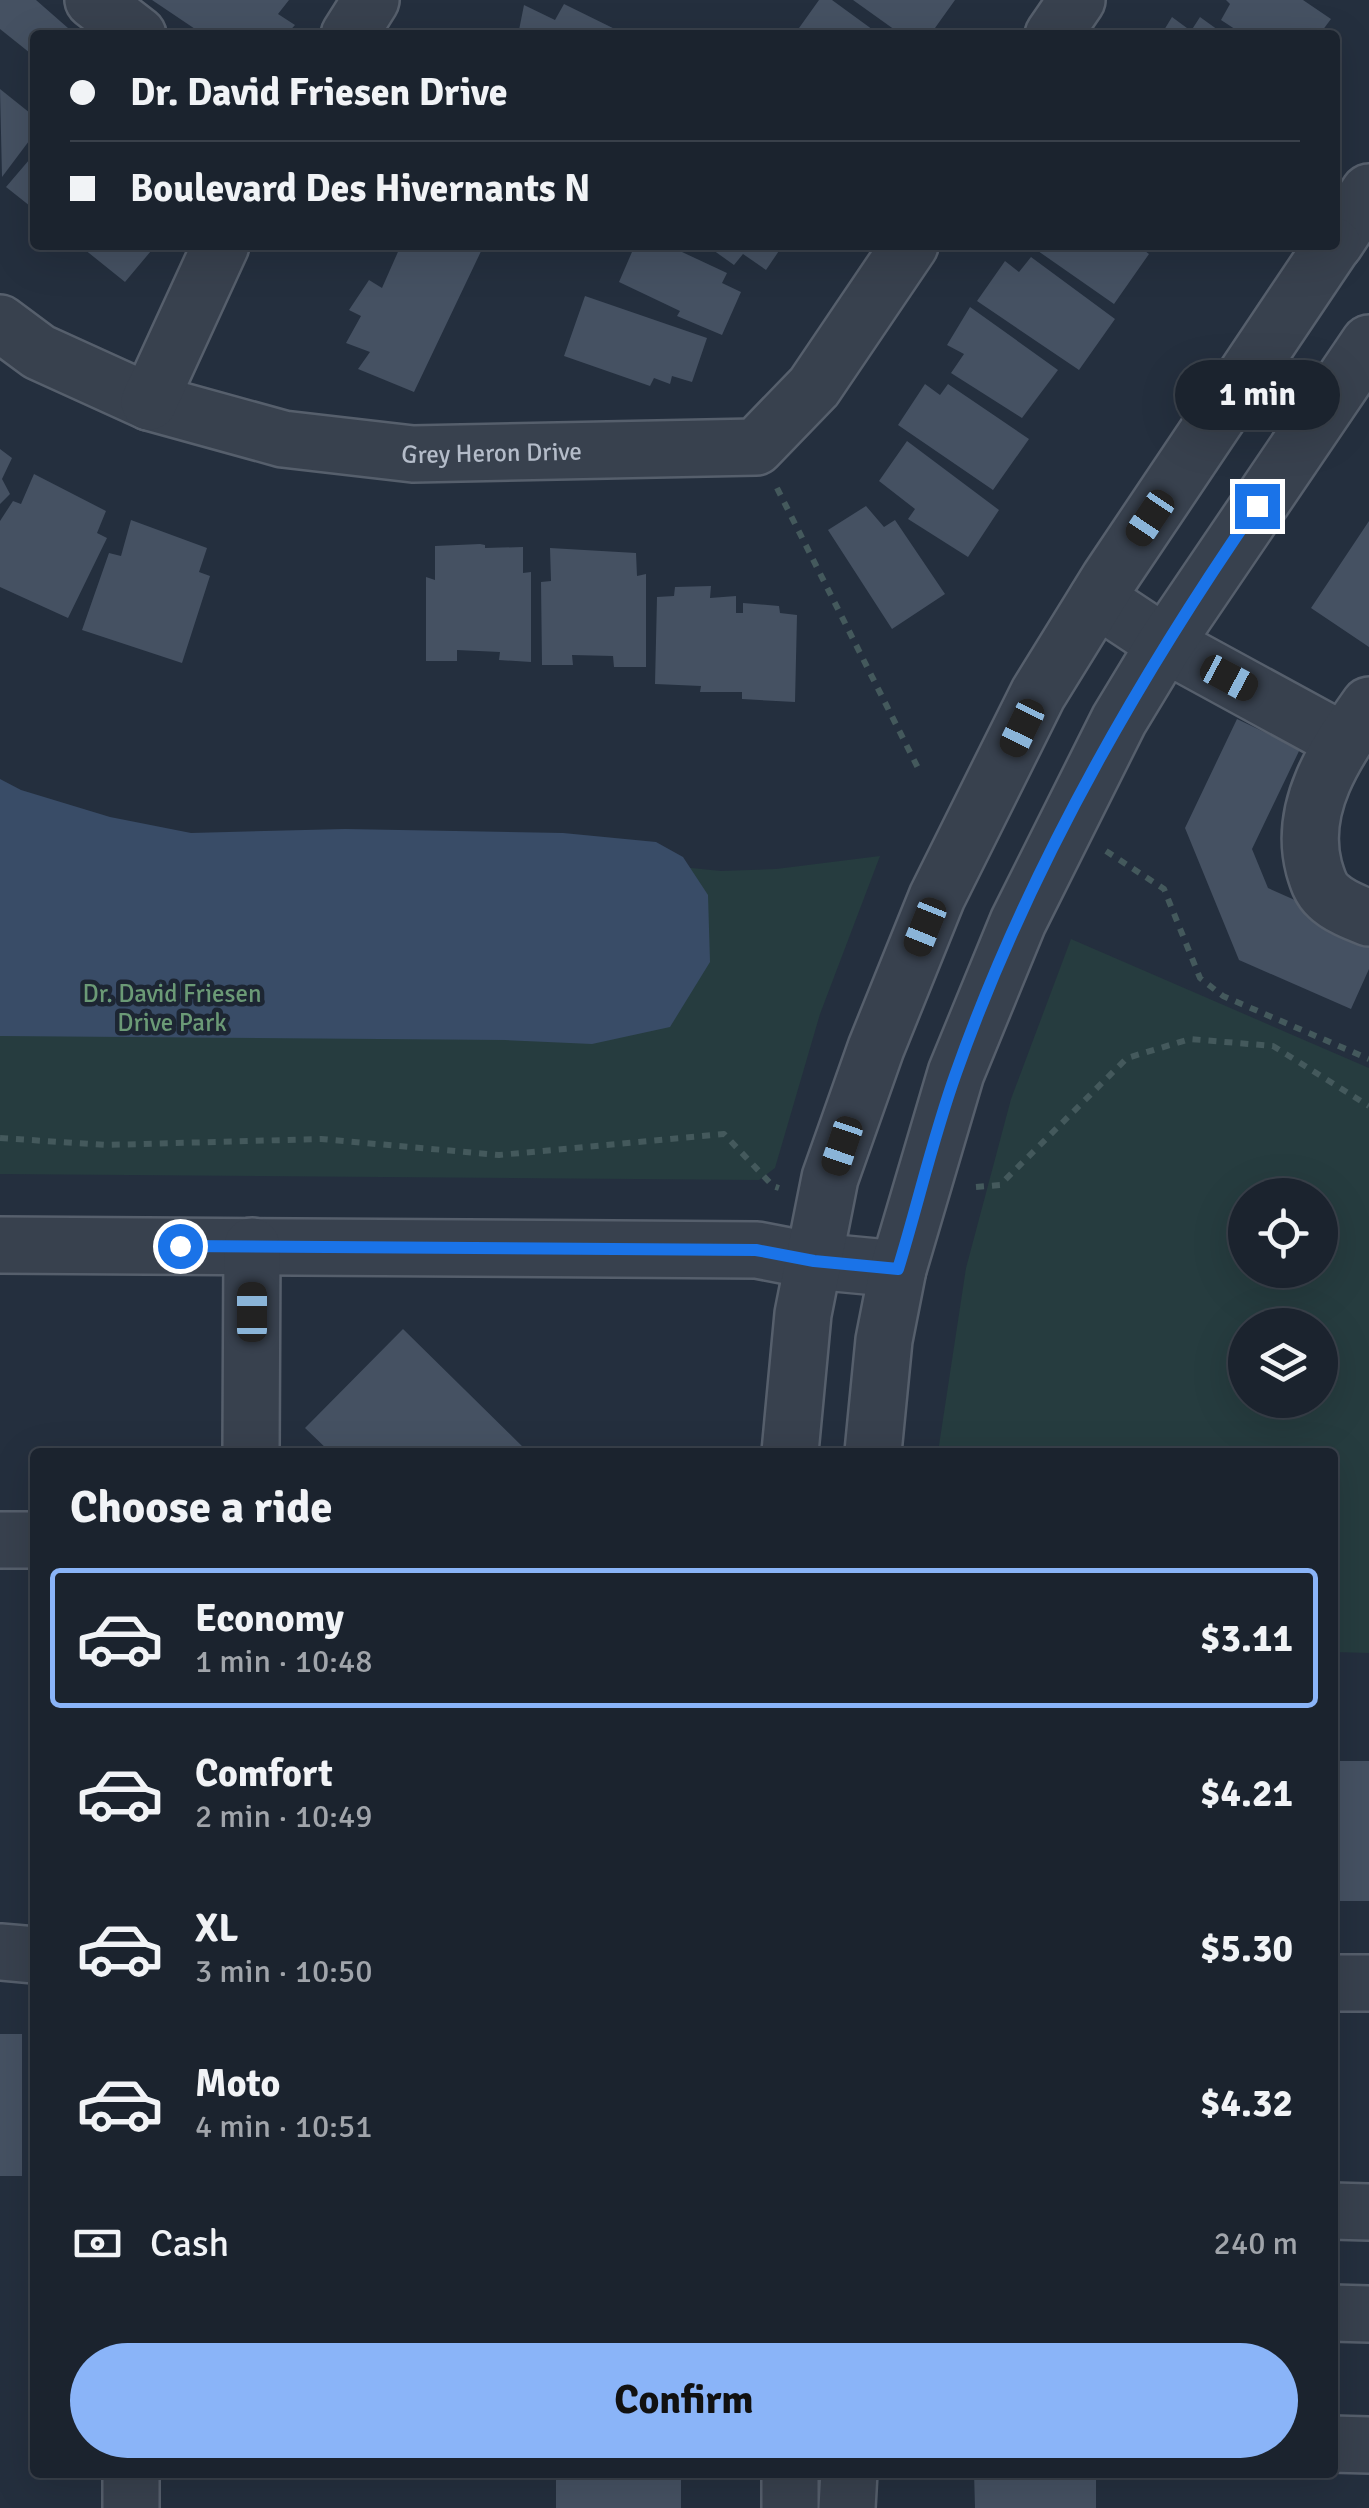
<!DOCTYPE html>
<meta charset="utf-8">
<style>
body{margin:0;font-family:Signika,sans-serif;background:#282f3a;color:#f1f3f6;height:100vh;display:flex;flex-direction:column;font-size:38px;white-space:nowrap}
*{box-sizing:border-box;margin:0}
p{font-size:32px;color:#a0a4aa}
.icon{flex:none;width:55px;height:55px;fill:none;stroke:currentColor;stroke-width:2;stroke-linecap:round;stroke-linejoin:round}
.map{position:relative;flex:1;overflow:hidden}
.panel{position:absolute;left:30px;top:1448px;width:1308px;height:1030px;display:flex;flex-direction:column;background:#1b232e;border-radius:10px;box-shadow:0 10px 40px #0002,0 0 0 2px #39404a}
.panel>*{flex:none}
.top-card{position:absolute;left:30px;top:30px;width:1310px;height:220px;border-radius:10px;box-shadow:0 10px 40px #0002,0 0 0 2px #39404a;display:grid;align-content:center;height:220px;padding:0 40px;background:#1b232e}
.fabs{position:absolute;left:1228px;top:1178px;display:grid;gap:20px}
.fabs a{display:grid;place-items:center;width:110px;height:110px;border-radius:50%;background:#1b232e;box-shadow:0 10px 40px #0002,0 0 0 2px #39404a;font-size:50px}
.end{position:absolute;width:45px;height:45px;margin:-22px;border:12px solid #1a73e8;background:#fff;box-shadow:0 0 0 5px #fff}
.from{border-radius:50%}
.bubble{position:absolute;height:70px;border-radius:35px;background:#1b232e;box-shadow:0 10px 40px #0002,0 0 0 2px #39404a;font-size:32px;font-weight:800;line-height:70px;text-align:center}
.car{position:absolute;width:30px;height:60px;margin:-30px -15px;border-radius:12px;box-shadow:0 0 8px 2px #0007;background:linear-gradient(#222 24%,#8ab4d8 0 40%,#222 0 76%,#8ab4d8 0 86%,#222 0)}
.top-card b{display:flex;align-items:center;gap:35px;height:95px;font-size:38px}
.top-card b+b{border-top:2px solid #39404a}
.top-card i{width:25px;height:25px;background:#f1f3f6}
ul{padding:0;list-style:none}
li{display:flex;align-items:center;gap:30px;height:140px;margin:0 20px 15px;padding:0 20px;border:5px solid transparent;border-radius:10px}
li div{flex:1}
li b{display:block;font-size:38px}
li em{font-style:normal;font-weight:800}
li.selected{border-color:#8ab4f8}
li>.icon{width:90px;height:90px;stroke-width:1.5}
h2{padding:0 40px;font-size:45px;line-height:120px}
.pay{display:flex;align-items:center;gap:25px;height:110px;padding:0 40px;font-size:38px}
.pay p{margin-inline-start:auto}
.action{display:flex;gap:20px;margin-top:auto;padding:20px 40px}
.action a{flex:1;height:115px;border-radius:60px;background:#8ab4f8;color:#111;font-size:40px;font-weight:800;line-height:115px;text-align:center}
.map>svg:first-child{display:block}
.green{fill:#263c3f;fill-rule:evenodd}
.water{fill:#394c67}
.building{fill:#455162}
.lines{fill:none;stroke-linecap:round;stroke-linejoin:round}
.minor-casing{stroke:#565f6c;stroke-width:60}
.path{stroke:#44595c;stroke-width:6;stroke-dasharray:8 8;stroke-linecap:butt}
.minor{stroke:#38414e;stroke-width:55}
.route{stroke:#1a73e8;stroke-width:12}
.labels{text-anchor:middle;stroke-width:9;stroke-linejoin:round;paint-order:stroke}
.street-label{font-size:25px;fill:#b4bcc9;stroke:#1d2633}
.park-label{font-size:25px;fill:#6b9a76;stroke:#1d2633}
</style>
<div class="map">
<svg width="1369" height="2508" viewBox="0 0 1369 2508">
<rect width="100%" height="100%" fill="#242f3e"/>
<path class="green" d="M0 794 159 839 652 864 721 871 776 869 880 856 820 1014 775 1168 759 1180 0 1174Z
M1071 939 1369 1068V1653L1333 1652 1332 1452H938L966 1268 1011 1099ZM1245 1195H1320V1270H1245ZM1245 1325H1320V1400H1245Z"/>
<path class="water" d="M0 779 21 790 110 817 191 833 345 829 563 833 656 842 683 857 708 895 710 962 670 1027 592 1044 505 1040 0 1036Z"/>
<path class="building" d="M0 0H36L76 35H35V57L0 29Z
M152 0H289L278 14 295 25 286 35H204Z
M819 0H832L880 35H794Z
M853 0H955L930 35 914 28 902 35Z
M1226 0H1303L1331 19 1319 35H1244L1221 20 1230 4Z
M564 4 627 35H518L524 5 555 20Z
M1172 17 1191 31 1200 17 1225 35H1161Z
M0 89 35 117V133L2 177Z
M35 153V210L6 187Z
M79 245H156L125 282Z
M401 245H484L414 392 358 369 370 352 346 343 361 316 349 310 369 280 382 288Z
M635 245H667L727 273 722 283 741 292 722 335 677 316 680 311 619 282Z
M706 245H783L766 270 743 254 734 265Z
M1043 245H1137L1149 254 1114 304 1038 251Z
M1031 257 1115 319 1079 370 977 301 1005 261 1019 272Z
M585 296 707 338 692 382 672 376 670 384 654 378 650 386 564 356Z
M970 307 1058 370 1022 418 951 373 964 354 947 345Z
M925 384 940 395 948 384 1029 439 993 490 898 425Z
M907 441 999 510 968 557 908 519 915 509 879 481Z
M0 449 12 458 2 479 10 494 0 504Z
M34 474 106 511 97 533 107 538 68 618 0 587V521L13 501 21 504Z
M866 506 884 527 895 520 945 594 892 629 828 530Z
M131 520 207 548 199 572 210 576 182 663 82 630 109 553 121 556Z
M1369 521V647L1311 608Z
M480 544 485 545V548L523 547V573L531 572V662L499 660 500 652 457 650V661H426V577L435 580V546Z
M550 548 636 553 637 576 646 574V667H614L613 656 572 655 573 665H542L541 582 551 581Z
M711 586 710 598 736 596V613H743V603L779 606 780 613 797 615 795 702 742 699V692H700L701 686 655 684 657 597 674 596 675 587Z
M1237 719 1300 749 1252 849 1268 888 1369 933V969L1351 1009 1239 960 1185 828Z
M403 1329 528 1452H330L305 1428Z
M1332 1761H1369V1901H1332Z
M0 2034H22V2176H0Z
M556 2472H681V2508H556Z
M974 2472H1096V2508H975Z"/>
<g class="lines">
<defs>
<g id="minor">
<path d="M93 0 138 35"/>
<path d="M349 35 371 0"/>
<path d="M1053 35 1077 0"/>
<path d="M1335 243 1369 192"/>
<path id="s1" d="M0 323 39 352 149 402 283 439 413 454 756 447 814 387 910 245"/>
<path d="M149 402 221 245"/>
<path d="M1097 599 1165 644 1343 741"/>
<path d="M1369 705C1335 753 1298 807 1314 868 1317 878 1320 889 1328 896 1338 906 1356 913 1369 918"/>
<path d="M0 1245 757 1250 814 1261 898 1269"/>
<path d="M251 1452 252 1246"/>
<path d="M790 1452 803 1314 830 1178 876 1048 937 897 1038 694 1109 579 1333 245"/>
<path d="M873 1452 884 1340 898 1269 956 1073 1018 922 1119 720 1165 644 1369 343"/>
<path d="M0 1540H35"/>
<path d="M0 1952 35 1955"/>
<path d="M1332 1983H1369"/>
<path d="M1332 2211 1369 2212"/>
<path d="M1332 2313 1369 2314"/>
<path d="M1332 2444 1369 2445"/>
<path d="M790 2472V2508"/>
<path d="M131 2508V2472"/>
<path d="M847 2508 849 2472"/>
</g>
</defs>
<use href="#minor" class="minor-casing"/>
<path class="path" d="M777 488 920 772
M1106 851 1164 889 1200 978 1223 996 1369 1059
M0 1138 106 1145 321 1139 499 1155 724 1134 773 1186 779 1188
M976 1187 1000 1185 1127 1058 1190 1039 1273 1046 1369 1106"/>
<use href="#minor" class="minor"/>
</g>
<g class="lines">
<path class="route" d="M180 1246 756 1250 814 1261 898 1269C918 1204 933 1137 956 1073 1027 872 1136 681 1257 506"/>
</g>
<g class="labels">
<g class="street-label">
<text dy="9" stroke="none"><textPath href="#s1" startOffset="518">Grey Heron Drive</textPath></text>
</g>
<g class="park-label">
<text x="172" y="1002">Dr. David Friesen<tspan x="172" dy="29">Drive Park</tspan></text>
</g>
</g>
</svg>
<div class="fabs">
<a><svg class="icon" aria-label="locate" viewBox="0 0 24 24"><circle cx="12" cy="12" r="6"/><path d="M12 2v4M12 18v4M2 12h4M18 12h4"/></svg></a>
<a><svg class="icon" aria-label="layers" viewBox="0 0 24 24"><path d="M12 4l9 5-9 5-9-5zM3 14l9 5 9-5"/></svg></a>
</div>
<i class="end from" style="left:180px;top:1246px"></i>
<i class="end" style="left:1257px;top:506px"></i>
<div class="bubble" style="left:1175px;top:360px;width:165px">1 min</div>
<i class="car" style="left:1150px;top:518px;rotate:214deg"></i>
<i class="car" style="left:1229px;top:678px;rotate:118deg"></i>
<i class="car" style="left:1022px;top:728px;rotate:206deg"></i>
<i class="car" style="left:925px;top:927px;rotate:202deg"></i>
<i class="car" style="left:842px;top:1146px;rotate:199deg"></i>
<i class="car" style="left:252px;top:1312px;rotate:0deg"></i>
<div class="top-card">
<b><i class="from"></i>Dr. David Friesen Drive</b>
<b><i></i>Boulevard Des Hivernants N</b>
</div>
<section class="panel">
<h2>Choose a ride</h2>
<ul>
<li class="selected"><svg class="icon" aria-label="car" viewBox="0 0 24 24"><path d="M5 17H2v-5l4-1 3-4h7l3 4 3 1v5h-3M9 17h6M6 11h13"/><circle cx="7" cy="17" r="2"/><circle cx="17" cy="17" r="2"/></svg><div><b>Economy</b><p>1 min · 10:48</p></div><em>$3.11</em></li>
<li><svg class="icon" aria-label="car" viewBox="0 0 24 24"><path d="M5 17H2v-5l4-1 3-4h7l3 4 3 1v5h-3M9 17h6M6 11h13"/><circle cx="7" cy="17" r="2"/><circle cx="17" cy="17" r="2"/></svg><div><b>Comfort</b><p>2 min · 10:49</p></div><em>$4.21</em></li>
<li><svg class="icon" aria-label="car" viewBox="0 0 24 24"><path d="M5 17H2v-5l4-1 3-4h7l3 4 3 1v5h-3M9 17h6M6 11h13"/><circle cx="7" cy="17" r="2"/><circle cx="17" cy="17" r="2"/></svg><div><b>XL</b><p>3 min · 10:50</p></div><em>$5.30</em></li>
<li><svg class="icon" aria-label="car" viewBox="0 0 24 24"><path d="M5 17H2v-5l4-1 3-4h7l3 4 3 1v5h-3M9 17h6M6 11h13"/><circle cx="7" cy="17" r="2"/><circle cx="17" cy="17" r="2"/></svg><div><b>Moto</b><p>4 min · 10:51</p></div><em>$4.32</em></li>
</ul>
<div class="pay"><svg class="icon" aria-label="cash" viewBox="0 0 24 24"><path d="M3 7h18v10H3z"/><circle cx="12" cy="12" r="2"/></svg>Cash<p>240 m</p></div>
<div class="action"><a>Confirm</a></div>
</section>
</div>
